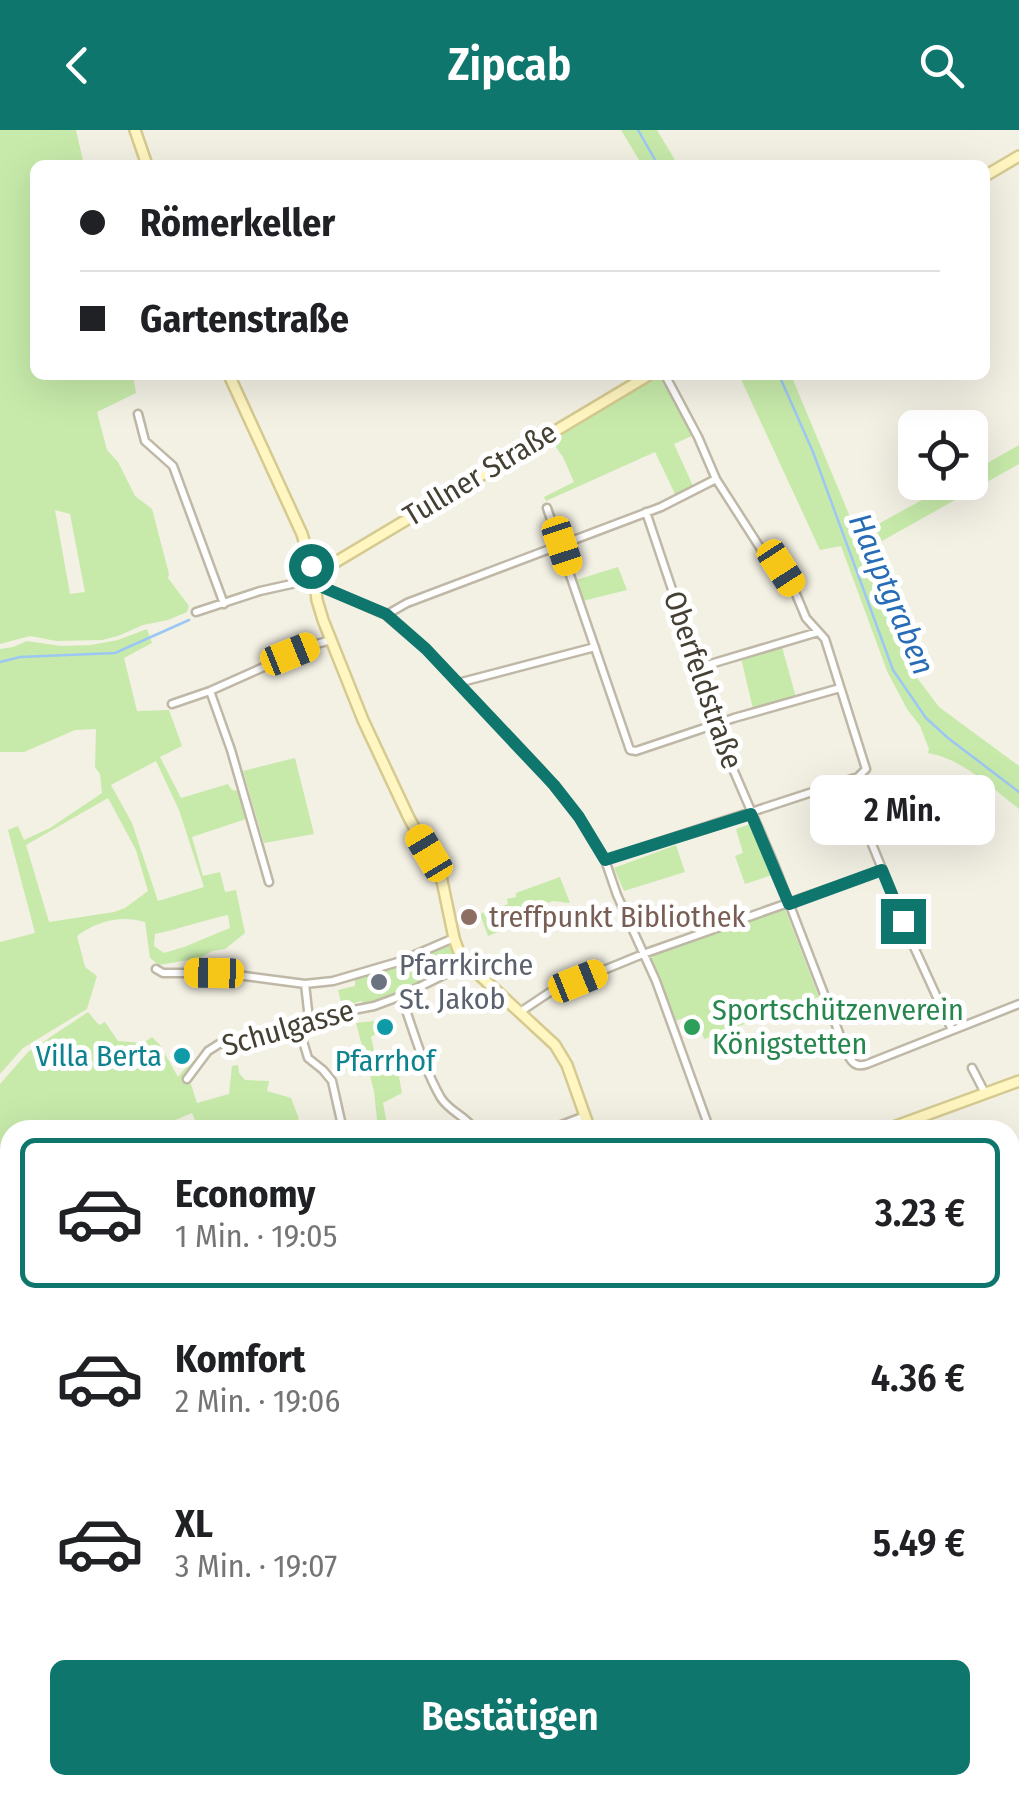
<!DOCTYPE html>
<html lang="de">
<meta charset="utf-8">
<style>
body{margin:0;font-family:"Fira Sans Condensed",sans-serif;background:#f2f2f2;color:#202124;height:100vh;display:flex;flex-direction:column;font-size:38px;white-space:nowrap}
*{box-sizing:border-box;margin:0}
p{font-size:32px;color:#757577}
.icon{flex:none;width:55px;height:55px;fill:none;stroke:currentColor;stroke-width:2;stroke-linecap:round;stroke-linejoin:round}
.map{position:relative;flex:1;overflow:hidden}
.side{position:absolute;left:0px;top:990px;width:1020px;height:675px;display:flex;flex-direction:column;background:#fff;border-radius:30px 30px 0 0;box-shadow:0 10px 40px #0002}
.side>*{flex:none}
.top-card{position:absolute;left:30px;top:30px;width:960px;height:220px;border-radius:15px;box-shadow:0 10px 40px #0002;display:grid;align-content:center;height:220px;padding:0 50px;background:#fff}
.controls{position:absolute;left:898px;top:280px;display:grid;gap:20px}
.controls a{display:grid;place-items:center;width:90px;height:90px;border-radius:15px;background:#fff;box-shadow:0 10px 40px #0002;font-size:50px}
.end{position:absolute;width:45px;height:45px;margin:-22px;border:12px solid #0f766e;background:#fff;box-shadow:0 0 0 5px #fff}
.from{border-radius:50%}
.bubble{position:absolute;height:70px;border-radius:15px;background:#fff;box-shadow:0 10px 40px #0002;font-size:32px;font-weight:600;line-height:70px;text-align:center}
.car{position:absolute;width:30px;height:60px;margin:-30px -15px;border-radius:12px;box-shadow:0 0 8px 2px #0007;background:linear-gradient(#f5c518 24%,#345 0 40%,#f5c518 0 76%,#345 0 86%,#f5c518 0)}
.top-card b{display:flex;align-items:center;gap:35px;height:95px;font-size:38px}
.top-card b+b{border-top:2px solid #e0e0e0}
.top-card i{width:25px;height:25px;background:#202124}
ul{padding:18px 0 0;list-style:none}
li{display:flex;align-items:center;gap:30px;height:150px;margin:0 20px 15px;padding:0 30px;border:5px solid transparent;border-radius:15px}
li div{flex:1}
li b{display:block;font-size:38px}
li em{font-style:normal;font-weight:600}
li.current{border-color:#0f766e}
li>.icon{width:90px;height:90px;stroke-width:1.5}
.primary-button{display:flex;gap:20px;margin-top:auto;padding:20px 50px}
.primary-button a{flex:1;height:115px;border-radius:15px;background:#0f766e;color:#fff;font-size:40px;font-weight:600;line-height:115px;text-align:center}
header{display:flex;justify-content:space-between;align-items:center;height:130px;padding:0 50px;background:#0f766e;color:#fff;font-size:45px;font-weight:600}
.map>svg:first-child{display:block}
.green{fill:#c7eaaa;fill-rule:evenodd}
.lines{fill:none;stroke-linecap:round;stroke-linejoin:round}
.stream{stroke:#9cc7f4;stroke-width:2.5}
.street-casing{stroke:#bfb8a6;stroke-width:11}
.secondary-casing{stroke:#d5ca90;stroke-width:14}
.street{stroke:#fff;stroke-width:6}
.secondary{stroke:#fff6c1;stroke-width:9}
.route{stroke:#0f766e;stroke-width:12}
.education-dot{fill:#8d6e63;stroke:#fff;stroke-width:4}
.worship-dot{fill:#6b7280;stroke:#fff;stroke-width:4}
.culture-dot{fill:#0f9aa8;stroke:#fff;stroke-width:4}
.leisure-dot{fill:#2e9e5b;stroke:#fff;stroke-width:4}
.labels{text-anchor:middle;stroke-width:10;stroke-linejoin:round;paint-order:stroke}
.street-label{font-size:30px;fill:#454033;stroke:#fff}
.education-label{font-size:30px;fill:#785e54;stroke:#fff;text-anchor:start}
.worship-label{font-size:30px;fill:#5b616d;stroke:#fff;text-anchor:start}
.leisure-label{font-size:30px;fill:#27864d;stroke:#fff;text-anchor:start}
.culture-label{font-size:30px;fill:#0d838f;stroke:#fff;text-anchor:end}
.water-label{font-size:32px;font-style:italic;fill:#276cb6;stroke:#fff}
</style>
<header><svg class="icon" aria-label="back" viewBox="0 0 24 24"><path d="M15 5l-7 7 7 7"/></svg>Zipcab<svg class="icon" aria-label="search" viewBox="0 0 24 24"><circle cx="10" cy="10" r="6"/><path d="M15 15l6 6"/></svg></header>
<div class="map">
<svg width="1019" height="1665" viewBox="0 0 1019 1665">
<rect width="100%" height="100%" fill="#f3f0e4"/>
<path class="green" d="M0 0H76L84 35H35V245H133L136 263 97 282 107 320 118 332 135 366 152 379 169 444 168 448 189 476 187 482 168 490 143 495 118 506 102 510 56 511 30 506 0 514ZM55 380 70 384 85 462 70 464Z
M621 0H657L678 35H642Z
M656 245H662L694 305 674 314 693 356 675 364 655 322 546 371 544 367 574 352 563 327 554 314 557 303Z
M739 245H791L858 406 890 491 912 541 939 577 1019 636V679C992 658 963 629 928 623L929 619 920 596 907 579 887 541 841 416 820 420Z
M1019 315V334L866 420 860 404 953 353 970 352V343Z
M618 437 627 460 583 471 576 450Z
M147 499 152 513 124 528 137 581 169 580 182 616 160 627 181 668 228 654 232 660 240 661 249 688 192 707 203 746 220 742 225 762 236 760 245 803 225 819 212 821 200 828 159 835 150 828 145 792C120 785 98 791 77 806L85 837 97 846 87 879 23 918 0 944V812L35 803 8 700 18 696 24 710 50 698 102 663 100 644 95 637 96 599 75 600 24 622H0V519L13 517 27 511 61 516 91 515 118 510ZM156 631 179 680 204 757 158 771 132 693 111 655ZM108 668 136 720 148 761 125 778 114 782 49 792 26 715ZM228 785 230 798 184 817 164 823 154 816 155 804C180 799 203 790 228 785Z
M782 517 797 571 754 583 741 528Z
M295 628 314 704 264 713 243 641Z
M750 694 772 745 745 754 735 726 743 723 736 699Z
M676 715 685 742 624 761 614 738Z
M560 747 570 773 553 771 541 775 542 779 529 784 531 789 488 806 480 784 508 774 507 769 516 767V763Z
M785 779 819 867 704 909 695 884 675 891 650 825Z
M454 808 466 834 411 859 365 876 362 871 342 876 338 860 355 856V846Z
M88 882 99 895 105 892 118 911 143 913 152 907 160 915 178 947 192 930 195 932 189 948 197 973 229 964 232 936 238 935 239 943 245 950 269 951 267 961 291 968 299 989 287 996 291 1000H199L192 983 152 1000H10V1143L0 1154V954L28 922Z
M375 891 377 903 371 907 376 929 396 931 402 963 383 973 388 999 390 1000H374L378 999 374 961 356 893Z
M0 1264 10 1271V1530L0 1515Z
M102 1655H266L277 1660 309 1665H109Z"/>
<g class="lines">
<path class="stream" d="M638 0 658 35
M779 245 813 322 893 540 926 588 948 608 1019 662
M0 532 20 527 115 523 189 490
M0 1566 2 1579 10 1600
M80 1655 88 1665"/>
<defs>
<path id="street" d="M138 284 145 311 173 336 224 474
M547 378 630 620 636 621 734 588 840 558
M646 382 730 632 774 734 846 921C851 932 855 938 867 934L1019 874
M316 454 386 485 426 519 540 639 579 687 605 730 617 765 656 851 710 1000
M196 482 260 461 314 449
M386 485 407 473 661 377 716 349
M697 538 818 502
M458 553 595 517
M210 561 231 620 269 752
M172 574 210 561 313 515 331 510
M858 680 914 817 952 900
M832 691 929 654
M605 730 858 647 866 639 825 509 806 488 793 457 781 438 766 427 716 349 698 307 665 245
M156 839 163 843H222L305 854 333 851 398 832 454 808
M305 854 309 889
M401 866C413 899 423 937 441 968 450 982 466 986 475 1000
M520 882 550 862 643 824 882 740
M297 891 308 928 323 940 332 951 343 1000
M972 938 985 963
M187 949 208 921 219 914 256 906 297 891 374 876 401 866 466 834
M548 1000 585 986
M1010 1032 1019 1029
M1010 1099 1019 1097
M0 1258 10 1265
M1010 1374 1019 1392
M1010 1499 1019 1496
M1010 1517 1019 1538
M0 1520 10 1535
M0 1619 10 1625
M55 1655 64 1665
M99 1655 106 1665
M274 1655 315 1662 348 1665
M582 1655 587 1665
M592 1655 595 1665
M488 1665 491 1663"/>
<path id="secondary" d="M135 0 147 35
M985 46 1019 26
M229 245 302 404 314 445 317 470 323 490 363 590 409 688 441 746 454 808 461 828 555 915 567 935 590 1000
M314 445 649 245
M885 1000 1019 951
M800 1655 803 1665
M649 1665 668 1655"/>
</defs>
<use href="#street" class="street-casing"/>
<use href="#secondary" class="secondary-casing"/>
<use href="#street" class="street"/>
<use href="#secondary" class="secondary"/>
</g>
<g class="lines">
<path class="route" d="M311 436 315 454 386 484 426 519 554 655 579 687 605 730 751 684 789 774 882 740 903 791"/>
</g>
<circle class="education-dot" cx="469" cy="787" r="10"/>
<circle class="worship-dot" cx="379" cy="852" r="10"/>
<g class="culture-dot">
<circle cx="385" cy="897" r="10"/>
<circle cx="182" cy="926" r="10"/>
</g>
<circle class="leisure-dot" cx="692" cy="897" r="10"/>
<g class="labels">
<g class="street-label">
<text transform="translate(480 344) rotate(-31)" y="10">Tullner Straße</text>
<text transform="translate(703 550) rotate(71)" y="10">Oberfeldstraße</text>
<text transform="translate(288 898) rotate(-16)" y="10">Schulgasse</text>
</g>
<g class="education-label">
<text x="489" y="797">treffpunkt Bibliothek</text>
</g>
<g class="worship-label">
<text x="399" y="845">Pfarrkirche<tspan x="399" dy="34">St. Jakob</tspan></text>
</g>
<g class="leisure-label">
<text x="712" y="890">Sportschützenverein<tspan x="712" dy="34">Königstetten</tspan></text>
</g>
<g class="culture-label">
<text x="162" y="936">Villa Berta</text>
<text x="385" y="941" text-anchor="middle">Pfarrhof</text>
</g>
<g class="water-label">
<text transform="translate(892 464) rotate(67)" y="11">Hauptgraben</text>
</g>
</g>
</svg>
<div class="controls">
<a><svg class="icon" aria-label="locate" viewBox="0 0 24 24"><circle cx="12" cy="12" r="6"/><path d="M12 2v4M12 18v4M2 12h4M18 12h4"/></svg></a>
</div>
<i class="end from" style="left:311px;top:436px"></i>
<i class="end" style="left:903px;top:791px"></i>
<div class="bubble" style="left:810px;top:645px;width:185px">2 Min.</div>
<i class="car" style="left:562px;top:416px;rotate:162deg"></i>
<i class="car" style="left:781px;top:438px;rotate:147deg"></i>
<i class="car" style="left:290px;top:524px;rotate:68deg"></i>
<i class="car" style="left:429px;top:723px;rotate:329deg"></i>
<i class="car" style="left:214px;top:843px;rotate:271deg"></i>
<i class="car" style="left:578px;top:851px;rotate:68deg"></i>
<div class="top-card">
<b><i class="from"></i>Römerkeller</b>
<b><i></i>Gartenstraße</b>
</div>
<section class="side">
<ul>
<li class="current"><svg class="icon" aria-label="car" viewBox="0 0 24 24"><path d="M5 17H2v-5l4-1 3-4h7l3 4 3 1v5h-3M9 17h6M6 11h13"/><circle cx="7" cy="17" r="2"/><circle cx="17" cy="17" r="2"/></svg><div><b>Economy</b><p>1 Min. · 19:05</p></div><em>3.23 €</em></li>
<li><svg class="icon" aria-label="car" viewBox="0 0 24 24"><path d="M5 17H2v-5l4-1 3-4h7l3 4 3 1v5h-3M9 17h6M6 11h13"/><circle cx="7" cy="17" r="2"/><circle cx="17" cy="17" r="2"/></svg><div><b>Komfort</b><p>2 Min. · 19:06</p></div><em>4.36 €</em></li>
<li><svg class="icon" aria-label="car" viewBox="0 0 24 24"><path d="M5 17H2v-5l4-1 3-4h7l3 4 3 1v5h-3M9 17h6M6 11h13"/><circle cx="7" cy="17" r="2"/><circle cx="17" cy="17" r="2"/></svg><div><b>XL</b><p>3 Min. · 19:07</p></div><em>5.49 €</em></li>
</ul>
<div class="primary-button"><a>Bestätigen</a></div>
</section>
</div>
